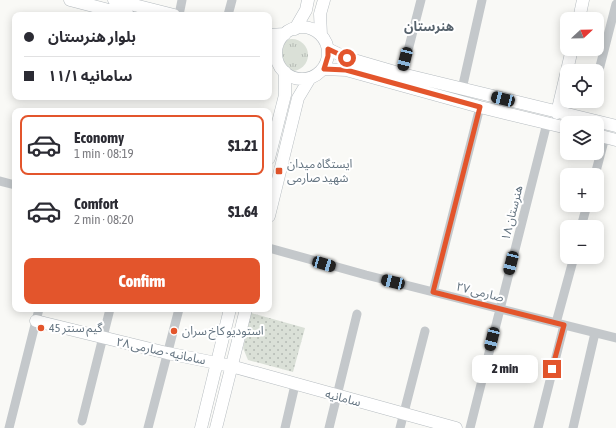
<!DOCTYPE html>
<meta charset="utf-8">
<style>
body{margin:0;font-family:"Asap Condensed","Noto Sans Arabic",sans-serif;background:#f7f7f7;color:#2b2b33;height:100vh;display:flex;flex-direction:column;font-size:15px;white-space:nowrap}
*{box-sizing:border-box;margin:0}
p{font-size:13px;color:#7c7c81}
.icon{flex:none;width:22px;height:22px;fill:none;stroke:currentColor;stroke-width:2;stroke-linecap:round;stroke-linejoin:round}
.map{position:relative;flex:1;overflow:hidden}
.side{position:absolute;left:12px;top:108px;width:260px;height:204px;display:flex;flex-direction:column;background:#fff;border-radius:8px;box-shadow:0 2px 10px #0003}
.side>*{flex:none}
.hud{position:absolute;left:12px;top:12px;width:260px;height:88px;border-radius:8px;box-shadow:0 2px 10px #0003;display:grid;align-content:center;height:88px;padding:0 12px;background:#fff}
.needle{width:26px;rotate:68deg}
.tools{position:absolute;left:560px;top:12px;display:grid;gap:8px}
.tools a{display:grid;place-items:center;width:44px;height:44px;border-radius:8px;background:#fff;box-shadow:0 2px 10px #0003;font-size:20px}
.end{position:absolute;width:18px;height:18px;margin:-9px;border:5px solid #e3552c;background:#fff;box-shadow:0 0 0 2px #fff}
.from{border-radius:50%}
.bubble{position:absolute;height:28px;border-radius:8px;background:#fff;box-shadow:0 2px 10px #0003;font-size:13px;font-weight:800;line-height:28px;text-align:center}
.car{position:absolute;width:12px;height:24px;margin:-12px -6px;border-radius:5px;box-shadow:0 0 3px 1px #0007;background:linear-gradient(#222 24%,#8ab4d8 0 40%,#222 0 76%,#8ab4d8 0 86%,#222 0)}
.hud b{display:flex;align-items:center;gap:14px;height:38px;font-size:15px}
.hud b+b{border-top:1px solid #e1e1e2}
.hud i{width:10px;height:10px;background:#2b2b33}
ul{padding:7px 0 0;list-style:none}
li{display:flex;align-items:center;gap:12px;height:60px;margin:0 8px 6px;padding:0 4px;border:2px solid transparent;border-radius:8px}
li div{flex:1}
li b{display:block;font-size:15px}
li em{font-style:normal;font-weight:800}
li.active{border-color:#e3552c}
li>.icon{width:36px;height:36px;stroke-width:1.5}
.primary-button{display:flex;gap:8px;margin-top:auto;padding:8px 12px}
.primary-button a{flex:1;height:46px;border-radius:8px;background:#e3552c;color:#fff;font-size:16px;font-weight:800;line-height:46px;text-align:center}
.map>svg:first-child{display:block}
.grass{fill:url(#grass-tufts)}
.garden{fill:url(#garden-dots)}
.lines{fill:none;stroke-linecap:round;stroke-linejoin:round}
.secondary-casing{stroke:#b6bcc0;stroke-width:13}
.street{stroke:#c4c8cb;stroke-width:9}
.secondary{stroke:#fff;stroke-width:12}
.route{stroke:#e3552c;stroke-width:5}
.poi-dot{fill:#e3552c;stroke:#fff;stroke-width:1.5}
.labels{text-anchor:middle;stroke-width:4;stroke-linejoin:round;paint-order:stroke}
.poi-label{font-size:12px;fill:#647481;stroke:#fff;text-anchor:start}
.street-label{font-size:12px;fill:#647481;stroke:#fff}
.neighbourhood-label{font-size:13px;font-weight:bold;fill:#56626c;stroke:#fff}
</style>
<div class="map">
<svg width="616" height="428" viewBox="0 0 616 428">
<defs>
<pattern id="grass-tufts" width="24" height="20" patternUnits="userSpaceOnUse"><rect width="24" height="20" fill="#dae0d7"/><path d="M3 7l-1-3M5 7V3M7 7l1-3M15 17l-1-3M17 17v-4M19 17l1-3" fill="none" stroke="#b4bab4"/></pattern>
<pattern id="garden-dots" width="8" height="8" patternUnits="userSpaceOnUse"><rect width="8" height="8" fill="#dae0d7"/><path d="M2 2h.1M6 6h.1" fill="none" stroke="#b4bab4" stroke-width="1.8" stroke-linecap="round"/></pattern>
</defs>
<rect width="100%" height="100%" fill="#f9f9f6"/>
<path class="grass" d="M276 55a16 16 0 1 1 32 0a16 16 0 1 1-32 0Z"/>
<path class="garden" d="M251 313 305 328 293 372 248 360 243 348Z"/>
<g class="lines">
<defs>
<path id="secondary" d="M70 0 128 15
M114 0 174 15
M579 19 583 0
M276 53a26 26 0 1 1 52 0a26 26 0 1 1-52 0Z
M295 29 306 10 308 0
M269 35 285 34
M321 35 320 14 324 0
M328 49 347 58 402 74 616 126
M324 69 346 70 480 107 567 128
M557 113 572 49
M597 135 616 140
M269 158 285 95V72
M269 216 298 98 310 78
M36 321 167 353 231 366 456 428
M201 428 230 309
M216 428 246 309"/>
</defs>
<use href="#secondary" class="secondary-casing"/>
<path class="street" d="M179 15 182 0
M228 15 232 0
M402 74 421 0
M597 78 616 4
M462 89 482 0
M595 175 605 137
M0 181 15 185
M581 227 587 205
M269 248 366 275 616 338
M433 292 480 107
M556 323 574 257
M82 421 110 309
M9 428 39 309
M148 428 179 309
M285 428 295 385
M329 428 357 314
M400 428 425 331
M470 428 547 123
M538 428 564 325
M573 428 595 333"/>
<use href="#secondary" class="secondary"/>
</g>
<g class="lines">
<path class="route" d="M347 58 328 49V56L324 69 346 70 480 107 433 292 564 325 552 369"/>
</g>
<g class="poi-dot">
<rect x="275" y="167" width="8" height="8" rx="2"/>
<circle cx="41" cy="328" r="4"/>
<circle cx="174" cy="331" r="4"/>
</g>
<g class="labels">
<g class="poi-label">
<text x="287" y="168">ایستگاه میدان<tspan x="287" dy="14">شهید صارمی</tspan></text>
<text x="49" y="332">گیم سنتر 45</text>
<text x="182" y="335">استودیو کاخ سران</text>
</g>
<g class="street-label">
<text transform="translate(512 213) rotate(-76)" y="4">هنرستان ۱۸</text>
<text transform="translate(480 292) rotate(14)" y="4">صارمی ۲۷</text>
<text transform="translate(161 351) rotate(12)" y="4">سامانیه - صارمی ۲۸</text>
<text transform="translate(343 398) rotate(15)" y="4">سامانیه</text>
</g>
<g class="neighbourhood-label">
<text x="429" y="31">هنرستان</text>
</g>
</g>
</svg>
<div class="tools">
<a><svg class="needle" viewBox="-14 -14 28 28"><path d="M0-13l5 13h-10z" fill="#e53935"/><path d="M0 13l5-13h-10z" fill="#7c7c81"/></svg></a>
<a><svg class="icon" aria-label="locate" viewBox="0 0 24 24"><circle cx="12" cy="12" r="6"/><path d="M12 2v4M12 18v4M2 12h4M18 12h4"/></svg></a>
<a><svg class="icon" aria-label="layers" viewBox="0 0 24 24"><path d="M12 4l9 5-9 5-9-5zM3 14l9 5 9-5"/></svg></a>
<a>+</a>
<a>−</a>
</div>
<i class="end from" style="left:347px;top:58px"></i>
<i class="end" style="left:552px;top:369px"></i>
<div class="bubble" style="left:472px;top:355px;width:66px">2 min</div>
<i class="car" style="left:405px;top:59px;rotate:194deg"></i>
<i class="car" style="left:503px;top:99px;rotate:284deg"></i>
<i class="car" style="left:511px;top:263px;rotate:194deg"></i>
<i class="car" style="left:324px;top:264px;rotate:106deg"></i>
<i class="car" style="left:393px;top:282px;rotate:284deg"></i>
<i class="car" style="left:492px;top:339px;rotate:194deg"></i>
<div class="hud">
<b><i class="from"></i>بلوار هنرستان</b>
<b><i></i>سامانیه ۱۱/۱</b>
</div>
<section class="side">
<ul>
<li class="active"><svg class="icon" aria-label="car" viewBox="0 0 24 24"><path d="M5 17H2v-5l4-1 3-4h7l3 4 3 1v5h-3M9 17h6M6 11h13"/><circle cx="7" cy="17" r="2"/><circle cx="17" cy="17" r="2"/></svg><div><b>Economy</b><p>1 min · 08:19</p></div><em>$1.21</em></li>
<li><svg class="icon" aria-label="car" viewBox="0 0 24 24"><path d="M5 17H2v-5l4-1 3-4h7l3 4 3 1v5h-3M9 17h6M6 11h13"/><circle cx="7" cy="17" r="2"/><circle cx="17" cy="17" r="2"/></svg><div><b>Comfort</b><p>2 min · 08:20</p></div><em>$1.64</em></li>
</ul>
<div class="primary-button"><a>Confirm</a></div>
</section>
</div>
